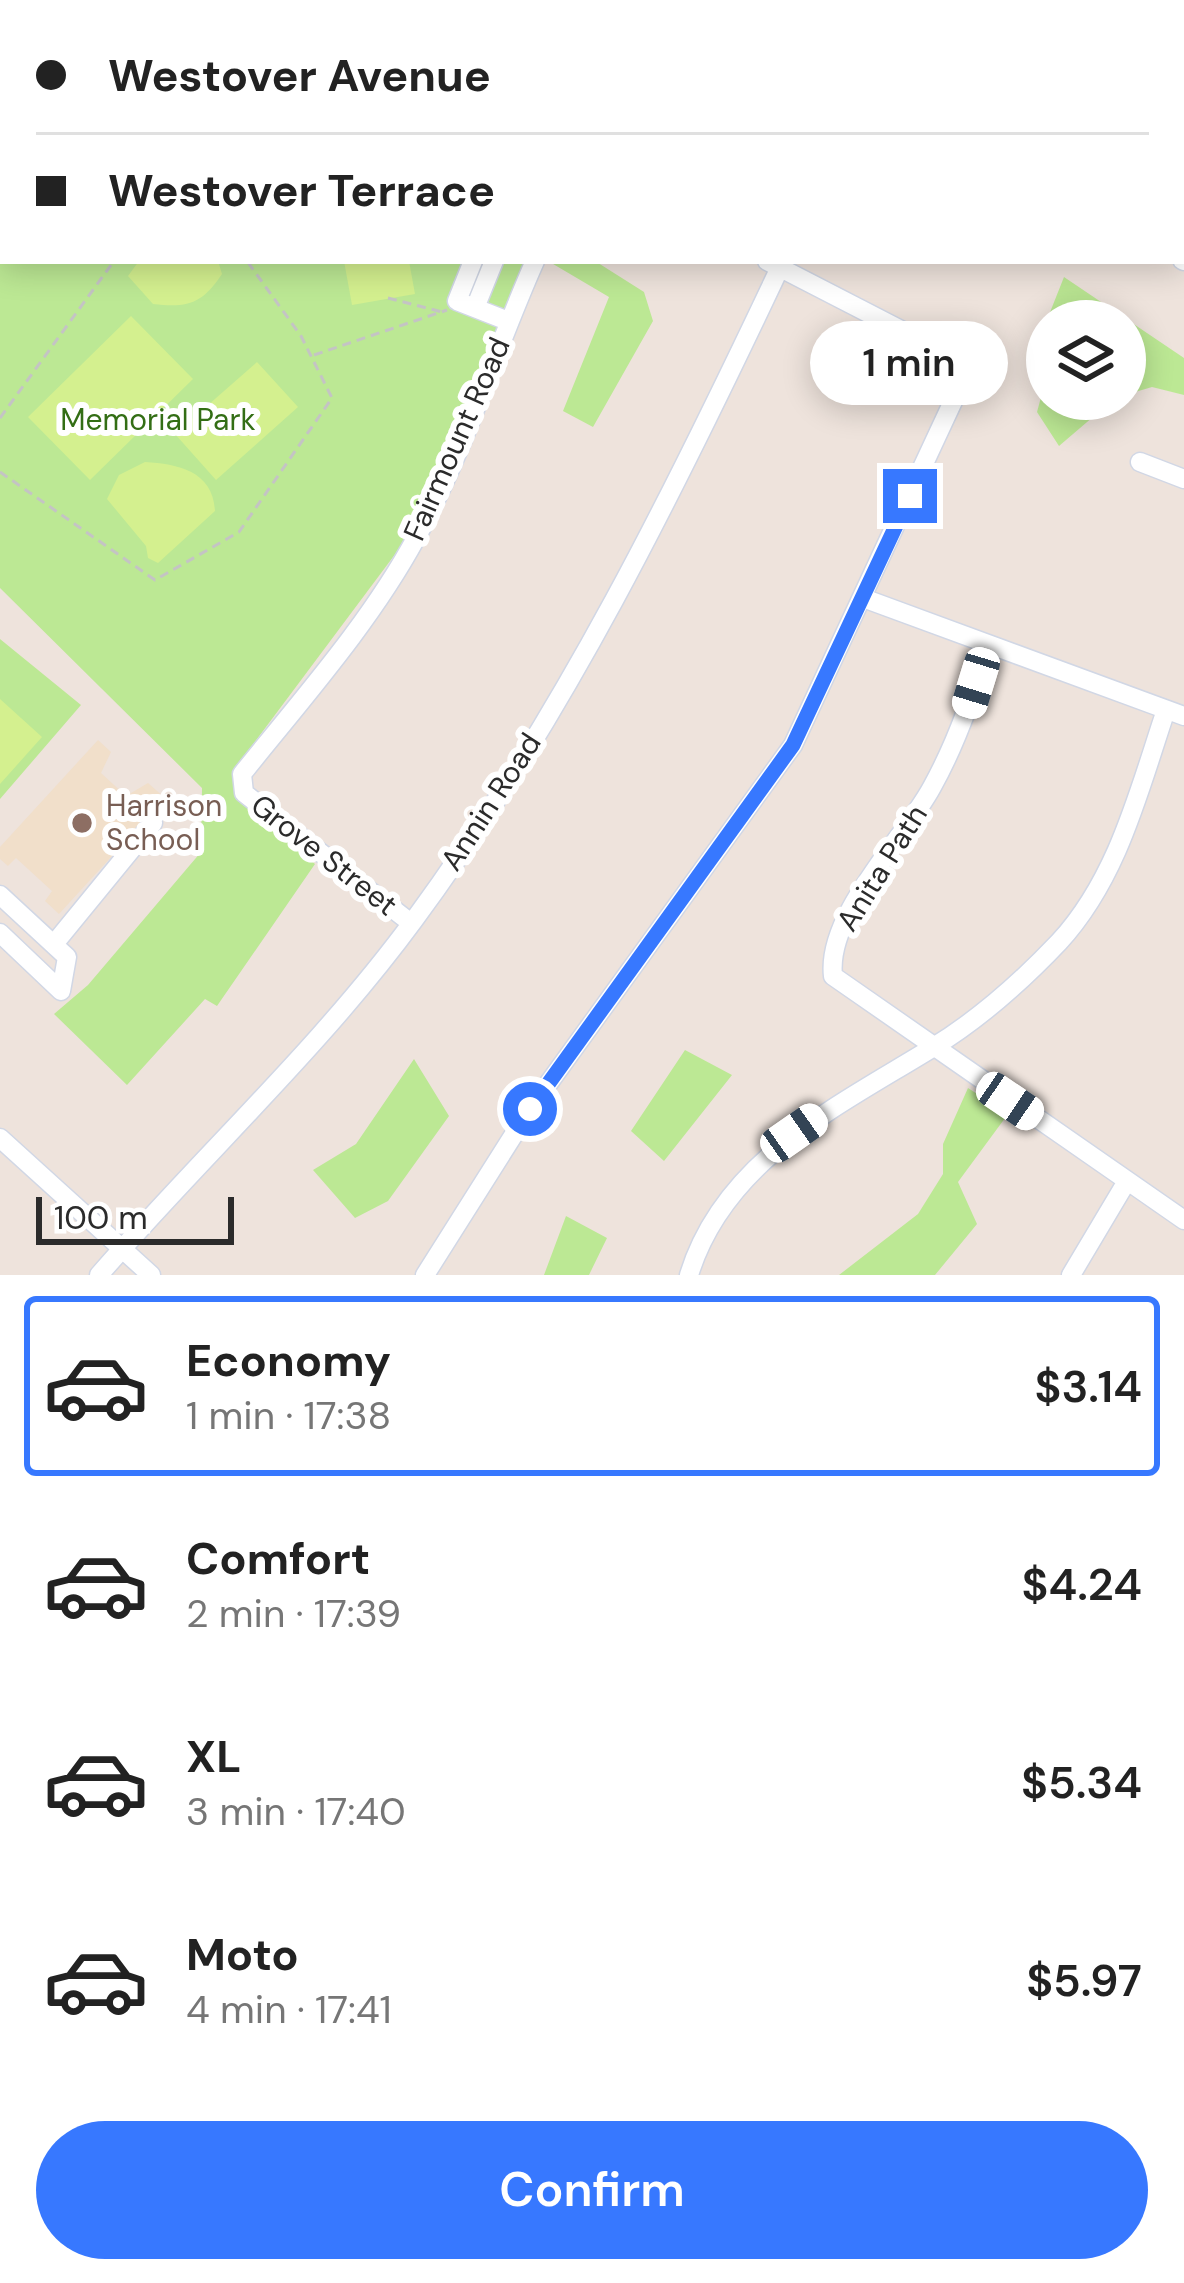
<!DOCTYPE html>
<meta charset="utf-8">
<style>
body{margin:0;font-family:"DM Sans",sans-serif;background:#f6f6f6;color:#222;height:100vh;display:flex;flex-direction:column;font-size:45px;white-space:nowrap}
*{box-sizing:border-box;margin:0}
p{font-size:39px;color:#767676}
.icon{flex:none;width:66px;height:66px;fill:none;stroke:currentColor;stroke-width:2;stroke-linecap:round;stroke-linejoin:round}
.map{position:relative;height:1275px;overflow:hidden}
.details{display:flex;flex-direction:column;background:#fff;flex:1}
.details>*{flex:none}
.hud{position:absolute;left:0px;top:0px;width:1185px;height:264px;box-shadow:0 6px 30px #0003;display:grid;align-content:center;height:264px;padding:0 36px;background:#fff}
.fabs{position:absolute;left:1026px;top:300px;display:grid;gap:24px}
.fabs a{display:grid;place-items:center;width:120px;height:120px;border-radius:50%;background:#fff;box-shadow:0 6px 30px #0003;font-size:60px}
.scale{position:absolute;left:36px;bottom:30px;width:198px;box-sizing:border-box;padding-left:12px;border:6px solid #2b2b2b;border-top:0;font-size:33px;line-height:42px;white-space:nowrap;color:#2b2b2b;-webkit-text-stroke:9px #fff;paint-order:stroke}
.end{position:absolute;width:54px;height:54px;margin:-27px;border:15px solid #3778ff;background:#fff;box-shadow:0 0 0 6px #fff}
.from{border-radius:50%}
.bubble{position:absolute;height:84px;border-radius:42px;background:#fff;box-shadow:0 6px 30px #0003;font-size:39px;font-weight:600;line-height:84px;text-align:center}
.car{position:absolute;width:36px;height:72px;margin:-36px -18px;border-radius:15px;box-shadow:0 0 9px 3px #0007;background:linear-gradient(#fff 24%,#345 0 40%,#fff 0 76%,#345 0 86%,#fff 0)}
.hud b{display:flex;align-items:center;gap:42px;height:114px;font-size:45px}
.hud b+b{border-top:3px solid #e0e0e0}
.hud i{width:30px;height:30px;background:#222}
ul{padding:21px 0 0;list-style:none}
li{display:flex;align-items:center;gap:36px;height:180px;margin:0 24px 18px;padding:0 12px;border:6px solid transparent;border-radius:12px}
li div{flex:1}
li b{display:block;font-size:45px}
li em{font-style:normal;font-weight:600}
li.on{border-color:#3778ff}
li>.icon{width:108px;height:108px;stroke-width:1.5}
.primary-button{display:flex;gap:24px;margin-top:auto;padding:24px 36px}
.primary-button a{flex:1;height:138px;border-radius:72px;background:#3778ff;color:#fff;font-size:48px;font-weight:600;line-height:138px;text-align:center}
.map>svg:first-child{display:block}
.education{fill:#f1dfca}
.green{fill:#bce894}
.pitch{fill:#d4f08f}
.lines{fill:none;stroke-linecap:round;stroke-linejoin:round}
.minor-casing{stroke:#d1d7e5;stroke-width:21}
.path{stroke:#c4c4c4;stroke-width:3;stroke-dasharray:9 6;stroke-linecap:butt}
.minor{stroke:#fff;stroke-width:18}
.route{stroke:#3778ff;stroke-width:15}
.education-dot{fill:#8d6e63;stroke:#fff;stroke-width:4.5}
.labels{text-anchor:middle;stroke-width:12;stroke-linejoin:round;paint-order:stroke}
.park-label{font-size:30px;fill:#336e15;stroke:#fff}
.street-label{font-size:30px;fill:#2b2b2b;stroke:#fff}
.education-label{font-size:30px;fill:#785e54;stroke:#fff;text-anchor:start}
</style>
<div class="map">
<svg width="1184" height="1275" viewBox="0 0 1184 1275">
<rect width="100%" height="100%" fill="#eee3dc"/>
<path class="education" d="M98 740 111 752 101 773 126 796 148 783 165 798 59 914 45 901 52 891 16 858 8 866 0 859V847Z"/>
<path class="green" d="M0 0 475 3H3V261H526L437 481 405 541 233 771 238 798 315 864 217 1006 205 999 127 1085 54 1014 88 985 201 852 202 788 0 588Z
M548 261H595L644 292 653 321 593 427 563 411 609 297Z
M1064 277 1184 358V395L1152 387 1125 395V321H1047V369L1039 340Z
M1047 375V399H1114L1059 446 1037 412Z
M0 639 81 705 0 799Z
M685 1050 732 1075 664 1161 631 1131Z
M414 1059 449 1116 388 1201 355 1218 313 1170 356 1144Z
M968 1088 1008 1114 958 1182 977 1224 935 1275H839L918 1214 943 1174V1144Z
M566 1216 607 1238 589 1275H544Z"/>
<path class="pitch" d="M139 261H218L222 274C202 304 188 308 153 304L128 276Z
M344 261H409L415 294 352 305Z
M131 316 193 379 90 480 28 417Z
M257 362 298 407 216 480 175 434Z
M145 462C178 464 213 471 215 511L158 563 148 558 146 546 107 499 119 475Z
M0 699 42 737 0 784Z"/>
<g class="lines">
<defs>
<path id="minor" d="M699 0 705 3
M946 3 948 0
M1169 3V0
M1182 260 1184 261
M473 261 457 301 508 321
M475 308 494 261
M1140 462 1184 479
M863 598 1184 716
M987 647C973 696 957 742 932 787 904 839 826 915 833 976L1184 1220
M0 895 67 957 61 991 0 933
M411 923 244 793 242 774C302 699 370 623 416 538 465 450 494 353 535 261
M54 944 153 823
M0 1138 151 1275
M99 1275C202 1156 320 1048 414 920 564 716 675 490 783 261
M425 1275 530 1109 793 745 962 382 957 367 934 347 767 261
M689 1275C724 1160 838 1106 932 1048 978 1020 1022 981 1059 942 1118 878 1139 790 1166 710
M1071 1275 1127 1181"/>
</defs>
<use href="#minor" class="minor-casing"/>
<path class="path" d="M73 0 79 3
M48 2 49 0
M343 3 344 0
M388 298 442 312
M314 355 447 310
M0 418 114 261
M0 472 155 580 239 532 332 398 301 336 247 261"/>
<use href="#minor" class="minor"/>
</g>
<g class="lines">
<path class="route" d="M530 1109 793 745 910 496"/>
</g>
<circle class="education-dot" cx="82" cy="823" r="12"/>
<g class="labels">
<g class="park-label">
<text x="158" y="430">Memorial Park</text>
</g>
<g class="street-label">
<text transform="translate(457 439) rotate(-66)" y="10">Fairmount Road</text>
<text transform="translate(491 802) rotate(-57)" y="10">Annin Road</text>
<text transform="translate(324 855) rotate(38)" y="10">Grove Street</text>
<text transform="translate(882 868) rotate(-58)" y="10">Anita Path</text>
</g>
<g class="education-label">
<text x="106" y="816">Harrison<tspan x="106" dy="34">School</tspan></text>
</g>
</g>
</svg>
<div class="fabs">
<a><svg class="icon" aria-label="layers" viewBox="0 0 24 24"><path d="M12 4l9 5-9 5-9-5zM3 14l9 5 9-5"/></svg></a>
</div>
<div class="scale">100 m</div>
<i class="end from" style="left:530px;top:1109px"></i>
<i class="end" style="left:910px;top:496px"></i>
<div class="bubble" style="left:810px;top:321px;width:198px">1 min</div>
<i class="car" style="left:976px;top:683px;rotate:197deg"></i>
<i class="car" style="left:1010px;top:1101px;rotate:124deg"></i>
<i class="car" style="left:794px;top:1133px;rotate:55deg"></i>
<div class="hud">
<b><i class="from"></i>Westover Avenue</b>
<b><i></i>Westover Terrace</b>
</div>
</div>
<section class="details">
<ul>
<li class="on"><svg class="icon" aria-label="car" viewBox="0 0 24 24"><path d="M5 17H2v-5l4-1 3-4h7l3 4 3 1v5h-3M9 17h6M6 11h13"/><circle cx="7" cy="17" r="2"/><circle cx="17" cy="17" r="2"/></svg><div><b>Economy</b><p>1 min · 17:38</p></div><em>$3.14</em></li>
<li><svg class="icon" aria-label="car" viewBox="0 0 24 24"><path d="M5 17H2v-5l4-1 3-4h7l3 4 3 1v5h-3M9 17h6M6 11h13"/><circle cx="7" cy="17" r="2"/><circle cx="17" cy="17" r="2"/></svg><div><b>Comfort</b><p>2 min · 17:39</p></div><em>$4.24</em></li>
<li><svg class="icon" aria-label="car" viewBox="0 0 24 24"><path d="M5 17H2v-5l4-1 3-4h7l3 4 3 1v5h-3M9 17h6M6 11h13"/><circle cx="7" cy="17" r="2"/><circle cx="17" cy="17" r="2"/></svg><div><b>XL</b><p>3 min · 17:40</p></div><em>$5.34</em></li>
<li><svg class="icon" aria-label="car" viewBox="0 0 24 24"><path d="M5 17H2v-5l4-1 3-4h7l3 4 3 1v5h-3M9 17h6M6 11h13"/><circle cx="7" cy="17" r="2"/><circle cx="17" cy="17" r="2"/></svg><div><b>Moto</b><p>4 min · 17:41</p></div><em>$5.97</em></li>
</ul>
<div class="primary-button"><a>Confirm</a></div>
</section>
